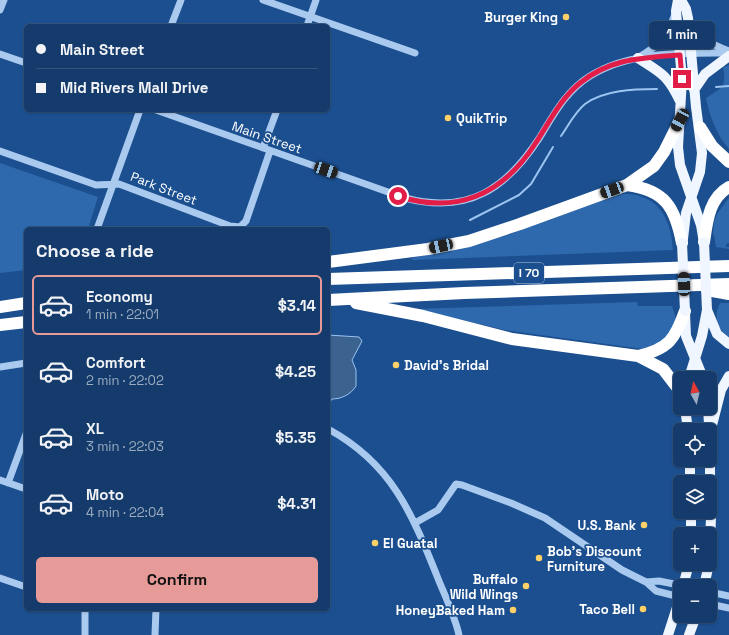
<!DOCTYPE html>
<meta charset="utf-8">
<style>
body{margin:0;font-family:"Space Grotesk",sans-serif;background:#214673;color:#f1f3f6;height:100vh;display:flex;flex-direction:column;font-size:15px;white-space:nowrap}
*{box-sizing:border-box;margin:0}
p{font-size:13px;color:#9dadc1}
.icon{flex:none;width:22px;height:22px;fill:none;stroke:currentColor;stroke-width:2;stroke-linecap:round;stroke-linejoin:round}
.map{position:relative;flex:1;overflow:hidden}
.details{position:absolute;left:24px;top:227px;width:306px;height:384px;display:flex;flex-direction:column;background:#143b6b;border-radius:6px;box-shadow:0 1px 3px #0004,0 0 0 1px #33557e}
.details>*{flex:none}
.guide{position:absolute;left:24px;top:24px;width:306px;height:88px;border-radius:6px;box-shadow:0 1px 3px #0004,0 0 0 1px #33557e;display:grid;align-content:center;height:88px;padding:0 12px;background:#143b6b}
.needle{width:26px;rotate:352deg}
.fabs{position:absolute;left:673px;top:371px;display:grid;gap:8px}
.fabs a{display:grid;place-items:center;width:44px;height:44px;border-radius:6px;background:#143b6b;box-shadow:0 1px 3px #0004,0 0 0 1px #33557e;font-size:20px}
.end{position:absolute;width:18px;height:18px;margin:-9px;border:5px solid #e11d48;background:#fff;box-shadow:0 0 0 2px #fff}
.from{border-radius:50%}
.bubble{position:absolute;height:28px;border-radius:6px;background:#143b6b;box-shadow:0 1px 3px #0004,0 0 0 1px #33557e;font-size:13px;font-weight:800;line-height:28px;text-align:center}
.car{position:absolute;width:12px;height:24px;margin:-12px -6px;border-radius:5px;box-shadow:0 0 3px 1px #0007;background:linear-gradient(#222 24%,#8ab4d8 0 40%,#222 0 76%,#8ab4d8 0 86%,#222 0)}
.guide b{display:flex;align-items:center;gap:14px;height:38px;font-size:15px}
.guide b+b{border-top:1px solid #33557e}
.guide i{width:10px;height:10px;background:#f1f3f6}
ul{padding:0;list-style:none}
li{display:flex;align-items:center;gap:12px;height:60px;margin:0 8px 6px;padding:0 4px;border:2px solid transparent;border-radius:6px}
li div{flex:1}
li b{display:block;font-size:15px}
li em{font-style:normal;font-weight:800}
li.selected{border-color:#e69b98}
li>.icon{width:36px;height:36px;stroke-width:1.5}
h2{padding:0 12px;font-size:18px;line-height:48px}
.cta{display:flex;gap:8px;margin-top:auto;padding:8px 12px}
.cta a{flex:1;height:46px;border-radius:6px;background:#e69b98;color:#111;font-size:16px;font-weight:800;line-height:46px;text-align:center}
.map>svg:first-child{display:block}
.green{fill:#2e69ad}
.water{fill:#3c6290;stroke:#9cc4f0}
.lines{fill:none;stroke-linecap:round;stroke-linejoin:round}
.stream{stroke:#9cc4f0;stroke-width:2}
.minor{stroke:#a9c9ee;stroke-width:7}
.major{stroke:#f0f6ff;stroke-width:10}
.highway{stroke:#fff;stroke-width:12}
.major-bridge{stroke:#f0f6ff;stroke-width:10}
.route{stroke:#e11d48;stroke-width:5}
.poi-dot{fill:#ffd166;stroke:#1b4f8f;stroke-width:1.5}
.labels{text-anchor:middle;stroke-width:3.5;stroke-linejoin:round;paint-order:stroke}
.shield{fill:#1b4f8f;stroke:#bbcadd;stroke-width:1}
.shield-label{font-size:12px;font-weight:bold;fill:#fff}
.poi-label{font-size:13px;font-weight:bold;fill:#fff;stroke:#1b4f8f;text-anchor:end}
.street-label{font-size:13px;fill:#fff;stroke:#1b4f8f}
</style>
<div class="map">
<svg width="729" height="635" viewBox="0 0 729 635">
<rect width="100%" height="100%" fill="#1b4f8f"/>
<path class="green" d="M729 65V149C716 134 710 117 706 98 722 88 727 87 723 67Z
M0 163 98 197 88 229H26V270L0 273Z
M620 194C657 192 671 217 673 250L412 260V258L459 248 505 236Z
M729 198V243L726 244V247H729V249L716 247 714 235H713L714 223 717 214Z
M637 302 638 306H672L676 319 672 331 660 343 643 349 505 330 415 309Z
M720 303H729V338C717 328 713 316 720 303Z"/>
<path class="water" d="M328 335 359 337 362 341 352 360 356 370V386C351 394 342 399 332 399L330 402H328Z"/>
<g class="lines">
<path class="stream" d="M716 87 729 86
M561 136C568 126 575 112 585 104 604 90 634 89 657 89
M470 220 519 195 531 184 553 147"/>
<path class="minor" d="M263 0 415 53
M0 10 4 0
M689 24C702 39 710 44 729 51
M171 26 181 0
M307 26 316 0
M0 54 26 63
M639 57C660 45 667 37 675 14
M156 110 405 198C469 215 507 188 540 137 554 114 566 91 590 76 630 51 683 53 729 53
M263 148 277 110
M0 151 96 185 119 184 230 226 240 227 246 221 270 151
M97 229 140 110
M0 367 26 363
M328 429C393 464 413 516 439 581 446 598 455 617 459 635
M0 480 26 489
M8 483 26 434
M415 523 438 510 456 484 462 485 511 503 545 518 622 570 646 582 656 591 680 597
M0 578 26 587
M646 582 659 581 684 586
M710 592 729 596
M710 604 729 608
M85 635V609
M155 635 156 609"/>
<path class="major" d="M678 0 676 11 682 79 678 147 680 165 701 225 703 237
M681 0 686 9 688 18 696 107 702 153 700 172 686 213 683 239
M638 58C661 73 667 74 680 101
M694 90 705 74 729 56
M707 310 717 334 729 344
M685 313 686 336 703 378
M689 378 702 336 707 310
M685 408 688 430
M708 408 709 424
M710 433 721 390 729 376
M710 460V482
M690 482V460
M710 484 711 515 710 550
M691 512V534
M683 586 689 564
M704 586 709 564
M668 635 680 598
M689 635 696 616"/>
<path class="highway" d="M700 127 712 146 729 162
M627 185C665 190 675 207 682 243
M704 242C707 222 709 198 729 187
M328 262 428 249 469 241 520 224 627 185 654 166 664 152 680 120
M328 279 729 266
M707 290 729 294
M328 300 464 293 729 284
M356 303 423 316 512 339 638 356C669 349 675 339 685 311
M0 307 26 303
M0 325 26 322
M638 356 663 369 680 391"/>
<path class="major-bridge" d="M704 242 707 310
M682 243 685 311"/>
</g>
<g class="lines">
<path class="route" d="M398 196C456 215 502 195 535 144 549 123 560 99 580 83 611 58 642 58 680 55L682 79"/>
</g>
<g class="poi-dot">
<circle cx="566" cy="17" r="4"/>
<circle cx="448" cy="118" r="4"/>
<circle cx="396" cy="365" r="4"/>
<circle cx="644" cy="525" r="4"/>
<circle cx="375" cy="543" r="4"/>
<circle cx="539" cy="558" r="4"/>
<circle cx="526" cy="586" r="4"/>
<circle cx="643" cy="609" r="4"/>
<circle cx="513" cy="610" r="4"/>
</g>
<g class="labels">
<rect class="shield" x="514" y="263" width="30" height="20" rx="3"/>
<g class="shield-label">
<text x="529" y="277">I 70</text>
</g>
<g class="poi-label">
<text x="558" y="22">Burger King</text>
<text x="456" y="123" text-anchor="start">QuikTrip</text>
<text x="404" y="370" text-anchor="start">David's Bridal</text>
<text x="636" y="530">U.S. Bank</text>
<text x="383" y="548" text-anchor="start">El Guatal</text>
<text x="547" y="556" text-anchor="start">Bob's Discount<tspan x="547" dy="15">Furniture</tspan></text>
<text x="518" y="584">Buffalo<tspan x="518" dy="15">Wild Wings</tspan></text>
<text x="635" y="614">Taco Bell</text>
<text x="505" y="615">HoneyBaked Ham</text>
</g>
<g class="street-label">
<text transform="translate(267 137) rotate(19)" y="5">Main Street</text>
<text transform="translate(164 188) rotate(21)" y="5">Park Street</text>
</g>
</g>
</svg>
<div class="fabs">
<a><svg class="needle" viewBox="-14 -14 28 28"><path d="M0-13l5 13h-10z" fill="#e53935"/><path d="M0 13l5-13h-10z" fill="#9dadc1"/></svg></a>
<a><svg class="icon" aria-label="locate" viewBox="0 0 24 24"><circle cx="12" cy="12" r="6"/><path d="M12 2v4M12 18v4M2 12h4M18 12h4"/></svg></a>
<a><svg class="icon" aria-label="layers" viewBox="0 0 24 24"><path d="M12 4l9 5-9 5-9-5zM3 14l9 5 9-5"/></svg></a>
<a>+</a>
<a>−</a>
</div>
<i class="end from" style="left:398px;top:196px"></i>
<i class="end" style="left:682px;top:79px"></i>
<div class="bubble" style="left:649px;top:21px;width:66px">1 min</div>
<i class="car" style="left:680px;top:120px;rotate:209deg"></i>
<i class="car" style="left:326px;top:170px;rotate:109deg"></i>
<i class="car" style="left:612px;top:190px;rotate:250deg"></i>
<i class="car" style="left:441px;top:246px;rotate:258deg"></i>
<i class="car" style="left:684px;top:284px;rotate:358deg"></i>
<div class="guide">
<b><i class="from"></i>Main Street</b>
<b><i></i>Mid Rivers Mall Drive</b>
</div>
<section class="details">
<h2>Choose a ride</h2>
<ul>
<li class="selected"><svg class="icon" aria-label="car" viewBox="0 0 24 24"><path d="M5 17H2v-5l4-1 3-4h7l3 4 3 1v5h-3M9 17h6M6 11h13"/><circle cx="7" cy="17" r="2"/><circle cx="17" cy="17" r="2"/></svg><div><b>Economy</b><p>1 min · 22:01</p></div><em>$3.14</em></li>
<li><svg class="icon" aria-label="car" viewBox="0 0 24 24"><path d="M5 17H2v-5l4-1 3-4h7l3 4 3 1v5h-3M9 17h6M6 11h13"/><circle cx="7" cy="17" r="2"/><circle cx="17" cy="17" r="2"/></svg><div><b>Comfort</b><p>2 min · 22:02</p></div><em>$4.25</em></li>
<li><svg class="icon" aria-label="car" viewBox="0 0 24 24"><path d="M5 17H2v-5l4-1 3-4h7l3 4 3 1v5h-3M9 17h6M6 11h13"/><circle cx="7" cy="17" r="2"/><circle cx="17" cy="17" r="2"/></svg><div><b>XL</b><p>3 min · 22:03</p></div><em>$5.35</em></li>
<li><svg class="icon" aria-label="car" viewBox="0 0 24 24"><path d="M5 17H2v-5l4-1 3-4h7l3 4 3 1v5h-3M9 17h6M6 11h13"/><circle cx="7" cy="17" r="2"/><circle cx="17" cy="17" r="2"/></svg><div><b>Moto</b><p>4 min · 22:04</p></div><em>$4.31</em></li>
</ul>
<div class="cta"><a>Confirm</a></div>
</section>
</div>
